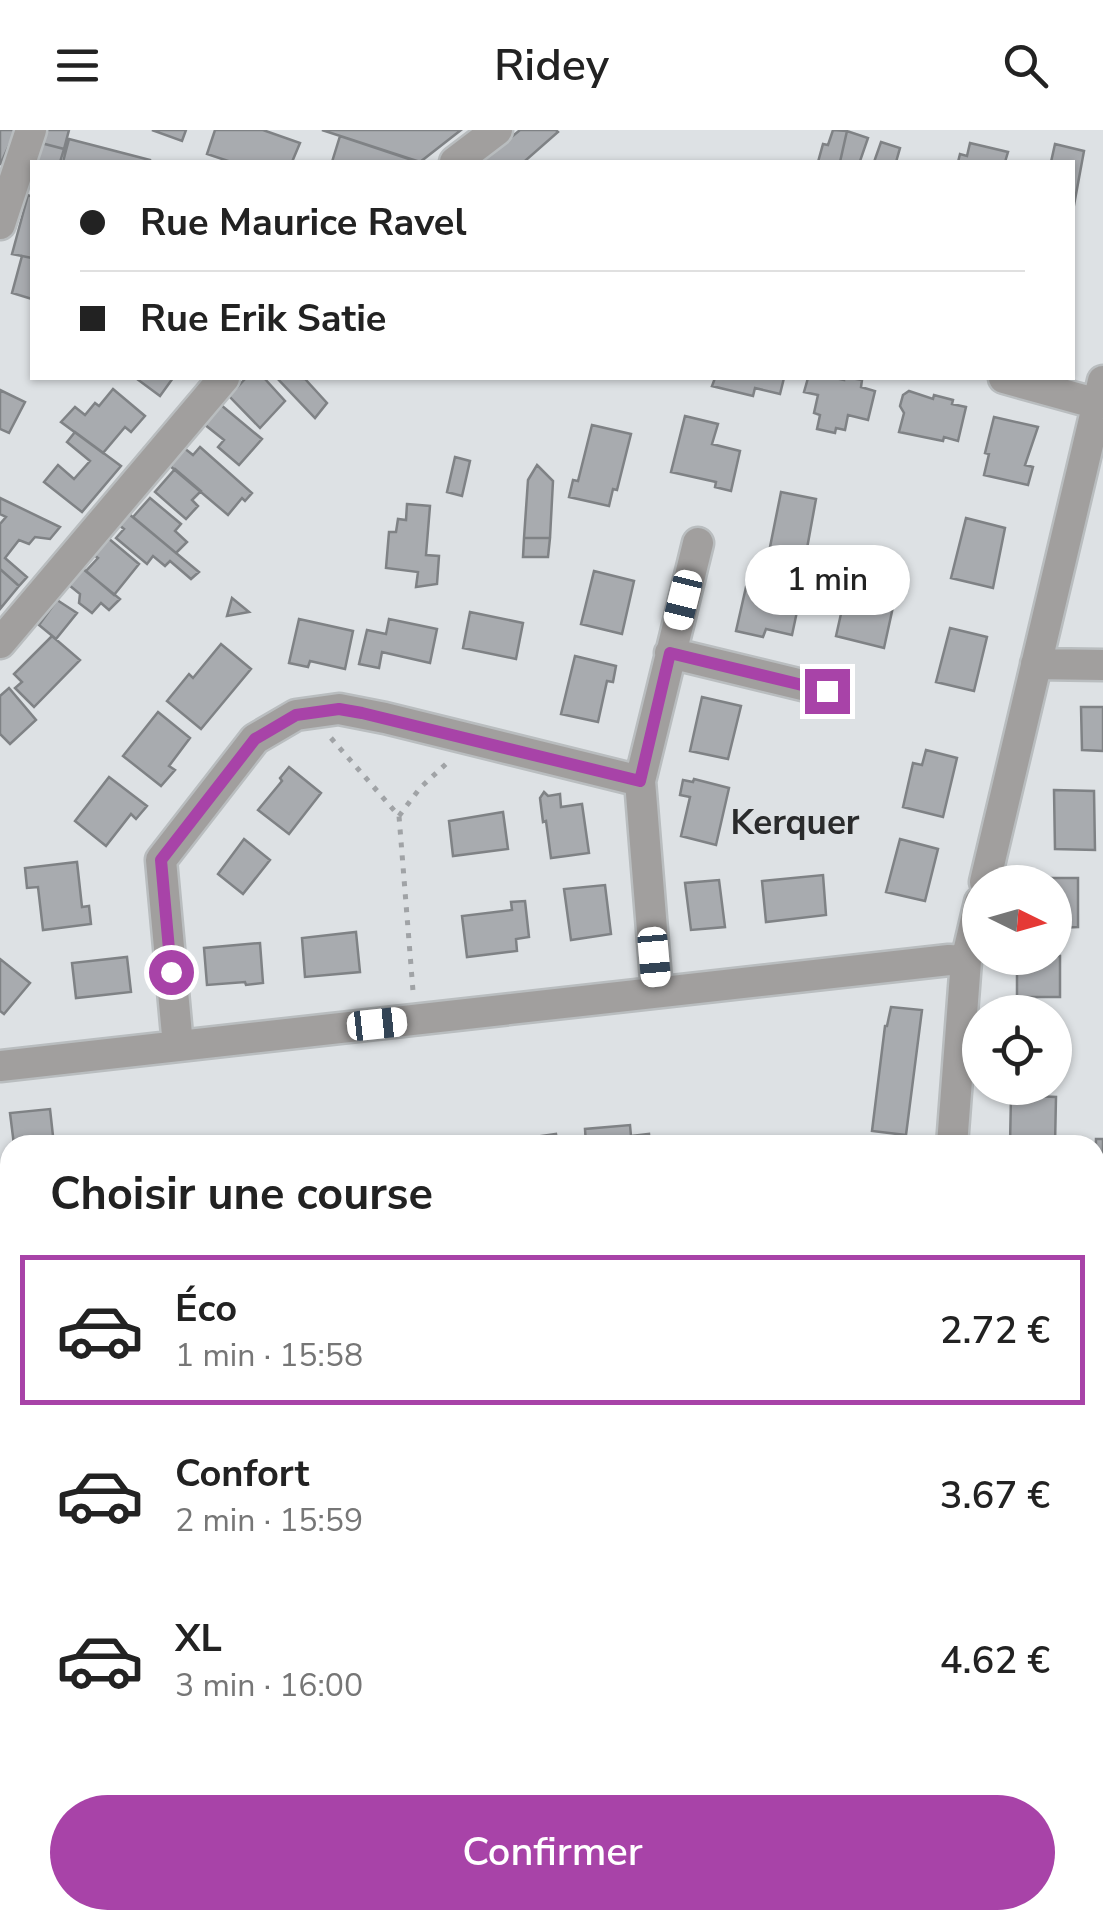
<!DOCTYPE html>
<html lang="fr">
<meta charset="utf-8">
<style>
body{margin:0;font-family:"Nunito Sans",sans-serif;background:#f6f6f6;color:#222;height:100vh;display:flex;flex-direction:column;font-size:38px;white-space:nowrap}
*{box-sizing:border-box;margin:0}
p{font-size:32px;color:#767676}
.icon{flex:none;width:55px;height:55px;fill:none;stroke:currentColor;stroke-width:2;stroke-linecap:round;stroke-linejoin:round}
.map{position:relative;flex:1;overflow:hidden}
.side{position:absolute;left:0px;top:1005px;width:1105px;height:795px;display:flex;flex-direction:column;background:#fff;border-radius:30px 30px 0 0;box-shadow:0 2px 8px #0004}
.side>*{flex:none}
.guide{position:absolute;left:30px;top:30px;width:1045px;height:220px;border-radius:0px;box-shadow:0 2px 8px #0004;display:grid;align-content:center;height:220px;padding:0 50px;background:#fff}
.needle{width:65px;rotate:95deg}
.buttons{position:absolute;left:962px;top:735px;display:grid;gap:20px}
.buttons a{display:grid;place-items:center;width:110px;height:110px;border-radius:50%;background:#fff;box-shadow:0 2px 8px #0004;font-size:50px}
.end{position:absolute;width:45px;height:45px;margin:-22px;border:12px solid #a843a8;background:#fff;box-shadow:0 0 0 5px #fff}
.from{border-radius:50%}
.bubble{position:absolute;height:70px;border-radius:35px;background:#fff;box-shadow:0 2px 8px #0004;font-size:32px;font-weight:600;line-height:70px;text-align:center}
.car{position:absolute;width:30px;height:60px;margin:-30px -15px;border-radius:12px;box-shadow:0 0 8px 2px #0007;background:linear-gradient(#fff 24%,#345 0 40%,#fff 0 76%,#345 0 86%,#fff 0)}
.guide b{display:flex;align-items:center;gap:35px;height:95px;font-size:38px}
.guide b+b{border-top:2px solid #e0e0e0}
.guide i{width:25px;height:25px;background:#222}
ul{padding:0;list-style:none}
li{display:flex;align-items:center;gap:30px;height:150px;margin:0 20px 15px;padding:0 30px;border:5px solid transparent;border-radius:0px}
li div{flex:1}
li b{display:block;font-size:38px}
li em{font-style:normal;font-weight:600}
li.on{border-color:#a843a8}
li>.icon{width:90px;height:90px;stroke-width:1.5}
h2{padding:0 50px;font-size:45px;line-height:120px}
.cta{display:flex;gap:20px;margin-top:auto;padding:20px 50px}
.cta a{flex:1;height:115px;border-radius:60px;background:#a843a8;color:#fff;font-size:40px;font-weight:600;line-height:115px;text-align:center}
header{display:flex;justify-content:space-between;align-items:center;height:130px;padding:0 50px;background:#fff;font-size:45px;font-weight:600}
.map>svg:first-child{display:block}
.green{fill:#add5a4}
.building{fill:#a8abaf;stroke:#7f8285;stroke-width:2.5}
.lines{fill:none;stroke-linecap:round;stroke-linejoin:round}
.minor-casing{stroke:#b9bdbf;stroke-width:35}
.path{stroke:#a0a3a6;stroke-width:5;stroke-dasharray:5 8;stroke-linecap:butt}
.minor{stroke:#a19f9e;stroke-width:30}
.route{stroke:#a843a8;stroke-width:12}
.labels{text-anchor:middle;stroke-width:8;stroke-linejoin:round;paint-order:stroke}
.neighbourhood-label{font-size:35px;font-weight:bold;fill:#2a2b2c;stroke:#dde1e4}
</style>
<header><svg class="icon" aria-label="menu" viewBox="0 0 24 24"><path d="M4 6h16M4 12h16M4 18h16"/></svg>Ridey<svg class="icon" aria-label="search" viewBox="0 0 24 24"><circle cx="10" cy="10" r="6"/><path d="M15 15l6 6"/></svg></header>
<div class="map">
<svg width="1103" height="1800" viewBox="0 0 1103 1800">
<rect width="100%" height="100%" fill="#dde1e4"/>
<path class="green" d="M10 1737V1790H202L192 1800H0V1738Z
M258 1790H341L342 1800H242Z
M427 1790H540L476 1798V1800H434Z"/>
<path class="building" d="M0 0H16L0 35Z
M45 0H69L64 19 41 13Z
M152 0H186L182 11Z
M215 0H263L300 13 292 32H231L207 24Z
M322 0H461L420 32Z
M520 0H556L558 2 526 30 528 32H481Z
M833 0 847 1 840 32H818L823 14 828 15Z
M847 1 868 8 860 31 864 32H840Z
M340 6 418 32H332Z
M69 9 150 30V32H63Z
M881 12 900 18 896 32H874Z
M41 13 64 19 60 32H36Z
M970 13 1008 22 1005 32H958L960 24 967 26Z
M1055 14 1084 21 1072 86V32H1051Z
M28 65 32 67V128L12 124Z
M22 126 32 128V169L12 163Z
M139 248H173L160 266 137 249Z
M246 248H264L285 271 260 298 229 266Z
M277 248 305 249 327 273 315 288Z
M715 248H784L780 264 755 258 753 266 712 256Z
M808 248H835L844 250V248H851L862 250 861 257 875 261 868 290 848 285 845 300 836 298 835 303 817 299 820 285 814 283 818 265 804 262Z
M113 259 145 286 131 302 125 297 103 323 61 292 75 277 85 285 95 273 99 276Z
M0 260 25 272 9 303 0 299Z
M909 261 933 269 934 265 953 270 952 274 966 277 958 311 944 307 943 311 899 302 904 283 900 276 903 265Z
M221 275 262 309 239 335 218 317 224 310 204 294Z
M685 286 718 294 712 314 740 321 731 361 715 357 716 352 671 342Z
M994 287 1038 297 1025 335 1033 337 1028 355 984 345 989 324 985 323Z
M592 295 631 304 617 360 613 359 609 376 569 367 573 350 578 351Z
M75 302 121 336 82 382 44 352 58 335 74 349 90 331 67 312Z
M200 317 252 363 245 371 242 368 228 385 169 335 184 318 193 325Z
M455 327 470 331 462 366 447 362Z
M537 335 553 351 550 408H524L528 350Z
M175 339 201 361 192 370 198 376 186 389 155 362Z
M781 362 816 369 806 424 770 417Z
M0 368 60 397 50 409 35 407 29 414 19 410 5 428 27 447 19 456 0 439V394L6 387 0 384Z
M150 368 181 394 175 401 187 412 176 423 133 387Z
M407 374 430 376 426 425 439 426 437 454 416 457 418 442 386 438 389 402H396L398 389 406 390Z
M129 384 199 442 191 449 170 431 165 436 153 426 147 434 116 408 124 399 119 395Z
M966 388 1005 398 993 458 951 448Z
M108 408 139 434 114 465 86 441 98 428 94 425Z
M524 408H550L548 427H523Z
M0 439 19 456 0 479Z
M83 439 120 469 109 480 101 473 92 483 79 473 80 464 69 455Z
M594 441 634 451 622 504 581 494Z
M784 454 802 458 792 505 766 499 763 507 736 501 746 457 782 465Z
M845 466 893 477 884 518 836 506Z
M232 468 249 482 227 486Z
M57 470 77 483 56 509 39 495Z
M470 482 523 493 516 529 463 518Z
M299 489 353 501 345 539 310 531 308 537 289 533Z
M389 489 437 499 430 533 382 522 379 538 359 534 367 500 386 504Z
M950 498 987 507 974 561 936 552Z
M52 506 80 530 34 577 15 558 22 552 14 544Z
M221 514 251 539 201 599 167 571 189 544 193 548Z
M575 526 616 536 613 552 607 551 598 592 561 584Z
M9 558 36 590 10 614 0 604V566Z
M702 567 741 576 728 629 690 621Z
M1081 577H1103V621L1082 620Z
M158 582 190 608 169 636 175 640 161 656 123 626Z
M926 620 957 628 943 687 903 677 913 633 922 635Z
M289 637 321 663 289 704 258 680 282 651 280 648Z
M109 647 147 676 136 689 131 684 106 716 75 691Z
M694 649 729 658 716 715 681 706 690 667 680 665 683 650 693 652Z
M1054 660 1094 661 1095 720 1055 719Z
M544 662 548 666 560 664 561 677 582 674 589 723 551 728 546 691 543 692 540 668Z
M503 682 508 719 453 726 449 691Z
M244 709 270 730 243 764 218 744Z
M900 709 938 719 925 771 886 762Z
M77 732 82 777 89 776 91 794 43 800 38 757 27 758 25 738Z
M823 745 826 785 766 792 762 751Z
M1036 748H1078V797L1055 798V752H1036Z
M719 750 725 797 691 800 685 753Z
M605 755 611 804 571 810 564 759Z
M525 771 529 807 516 809 517 821 467 827 462 786 512 780 511 772Z
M356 802 360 842 305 847 302 808Z
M260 813 263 853 246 855 245 852 207 855 204 818Z
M1055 826H1060V867H1017V828Z
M127 827 131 862 76 868 72 833Z
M0 829 30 853 4 884 0 881Z
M891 877 922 880 906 1005 872 1001 885 896H887Z
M1011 965 1056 967 1055 1015H1010Z
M50 979 54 1015H14L10 983Z
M630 995 631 1006 649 1004 650 1015H586L585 999Z
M556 1004 558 1015H499V1012Z
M1096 1009H1103V1050H1095Z
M1095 1157 1103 1165V1224L1095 1216Z
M1095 1316H1101L1099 1337 1103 1338 1100 1358 1095 1357Z
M1095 1429 1103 1430V1477L1095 1476Z
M10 1522V1577L0 1578V1524Z
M1095 1547 1103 1548V1622L1095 1621Z
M10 1669V1718L0 1719V1670Z
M1095 1778H1100L1102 1800H1055L1054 1790H1095Z
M786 1790H870L871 1793 787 1800Z
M909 1790H949L950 1800H910Z"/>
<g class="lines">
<defs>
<path id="minor" d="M455 32 497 0
M0 94 31 0
M1004 248 1098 274
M0 513 224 248
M670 523 827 561
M1036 534 1103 535
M985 752 1103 251
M657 862 640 651 698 413
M178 916 161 730 255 609 296 585 339 579 385 588 640 651
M0 936 949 830 966 831
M952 1015 966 831 980 772
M1095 1094H1103
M1095 1510H1103
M0 1612 10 1611
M351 1790 352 1800
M615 1790 616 1800
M767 1790 768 1800
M1002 1790 1003 1800
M224 1800 241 1790"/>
</defs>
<use href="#minor" class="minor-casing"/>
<path class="path" d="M331 608 399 686 413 861
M399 686 420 658 447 633
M422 1790 429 1800"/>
<use href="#minor" class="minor"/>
</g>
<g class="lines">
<path class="route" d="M171 842 161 730 255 609 296 585 339 579 362 583 640 651 670 523 827 561"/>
</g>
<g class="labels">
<g class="neighbourhood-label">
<text x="795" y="704">Kerquer</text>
</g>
</g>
</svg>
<div class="buttons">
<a><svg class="needle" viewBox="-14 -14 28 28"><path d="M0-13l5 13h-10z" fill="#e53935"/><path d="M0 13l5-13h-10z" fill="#767676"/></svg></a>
<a><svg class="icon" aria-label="locate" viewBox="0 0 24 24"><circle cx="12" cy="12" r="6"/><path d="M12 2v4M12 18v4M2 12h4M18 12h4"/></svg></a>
</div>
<i class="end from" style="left:171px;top:842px"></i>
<i class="end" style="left:827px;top:561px"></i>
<div class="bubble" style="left:745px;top:415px;width:165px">1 min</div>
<i class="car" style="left:683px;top:470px;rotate:194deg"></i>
<i class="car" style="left:654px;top:827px;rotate:175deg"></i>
<i class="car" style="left:377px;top:894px;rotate:84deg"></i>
<div class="guide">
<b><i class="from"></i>Rue Maurice Ravel</b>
<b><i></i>Rue Erik Satie</b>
</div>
<section class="side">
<h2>Choisir une course</h2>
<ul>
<li class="on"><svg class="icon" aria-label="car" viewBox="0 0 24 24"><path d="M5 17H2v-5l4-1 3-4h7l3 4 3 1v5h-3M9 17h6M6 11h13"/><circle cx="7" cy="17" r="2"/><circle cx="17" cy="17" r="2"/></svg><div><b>Éco</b><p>1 min · 15:58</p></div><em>2.72 €</em></li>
<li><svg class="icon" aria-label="car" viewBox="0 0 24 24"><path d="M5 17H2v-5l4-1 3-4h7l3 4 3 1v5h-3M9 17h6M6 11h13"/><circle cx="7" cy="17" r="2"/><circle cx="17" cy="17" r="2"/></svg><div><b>Confort</b><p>2 min · 15:59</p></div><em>3.67 €</em></li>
<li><svg class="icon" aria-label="car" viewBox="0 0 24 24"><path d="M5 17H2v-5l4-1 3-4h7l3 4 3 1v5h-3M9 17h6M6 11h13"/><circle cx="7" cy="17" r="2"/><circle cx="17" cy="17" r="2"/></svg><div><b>XL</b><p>3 min · 16:00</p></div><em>4.62 €</em></li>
</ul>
<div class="cta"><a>Confirmer</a></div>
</section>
</div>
